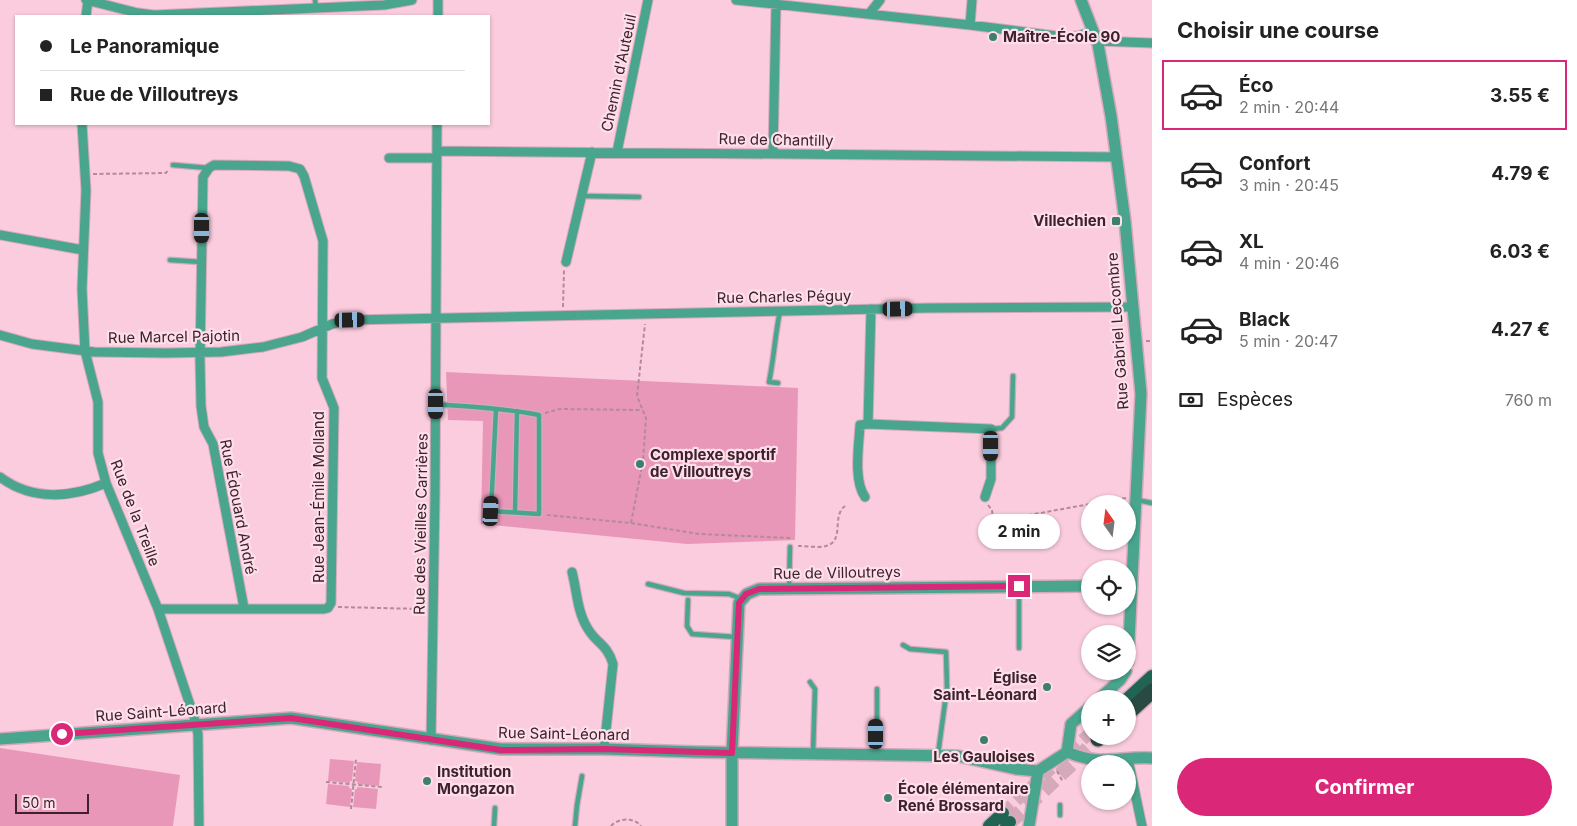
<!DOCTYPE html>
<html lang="fr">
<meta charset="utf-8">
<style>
body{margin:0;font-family:Inter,sans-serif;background:#f6f6f6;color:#222;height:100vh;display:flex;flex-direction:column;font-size:19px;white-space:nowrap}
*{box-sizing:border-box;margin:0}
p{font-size:16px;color:#767676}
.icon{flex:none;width:28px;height:28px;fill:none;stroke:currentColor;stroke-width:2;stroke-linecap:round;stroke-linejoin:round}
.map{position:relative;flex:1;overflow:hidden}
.drawer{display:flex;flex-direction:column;background:#fff;width:425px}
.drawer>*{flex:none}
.top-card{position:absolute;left:15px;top:15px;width:475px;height:110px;border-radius:0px;box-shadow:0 1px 4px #0004;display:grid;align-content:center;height:110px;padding:0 25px;background:#fff}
.needle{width:32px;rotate:346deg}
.fabs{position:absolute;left:1081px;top:495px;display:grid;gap:10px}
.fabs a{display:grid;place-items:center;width:55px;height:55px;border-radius:50%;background:#fff;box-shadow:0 1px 4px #0004;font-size:25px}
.scale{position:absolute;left:15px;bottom:12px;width:74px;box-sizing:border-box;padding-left:5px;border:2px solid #3d212c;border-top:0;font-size:14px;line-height:18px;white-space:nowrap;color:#3d212c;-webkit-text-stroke:4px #fddee9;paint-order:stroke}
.end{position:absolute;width:22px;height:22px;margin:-11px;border:6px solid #db2777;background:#fff;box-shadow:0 0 0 2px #fff}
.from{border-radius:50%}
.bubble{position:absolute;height:35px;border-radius:18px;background:#fff;box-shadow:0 1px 4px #0004;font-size:16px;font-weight:700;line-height:35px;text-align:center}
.car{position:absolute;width:15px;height:30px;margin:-15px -8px;border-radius:6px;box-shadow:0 0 4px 1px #0007;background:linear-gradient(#222 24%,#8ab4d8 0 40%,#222 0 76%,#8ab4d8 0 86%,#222 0)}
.top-card b{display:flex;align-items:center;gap:18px;height:48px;font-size:19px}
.top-card b+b{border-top:1px solid #e0e0e0}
.top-card i{width:12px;height:12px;background:#222}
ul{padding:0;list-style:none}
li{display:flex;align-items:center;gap:15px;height:70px;margin:0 10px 8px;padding:0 15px;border:2px solid transparent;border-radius:0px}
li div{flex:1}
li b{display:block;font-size:19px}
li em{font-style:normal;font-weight:700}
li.selected{border-color:#db2777}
li>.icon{width:45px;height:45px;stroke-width:1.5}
h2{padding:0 25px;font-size:22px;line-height:60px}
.pay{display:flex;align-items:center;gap:12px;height:55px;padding:0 25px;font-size:19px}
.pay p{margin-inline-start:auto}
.cta{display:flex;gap:10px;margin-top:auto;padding:10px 25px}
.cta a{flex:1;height:58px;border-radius:30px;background:#db2777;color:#fff;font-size:20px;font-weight:700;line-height:58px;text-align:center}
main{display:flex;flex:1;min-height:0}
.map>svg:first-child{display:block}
.green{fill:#e997b8}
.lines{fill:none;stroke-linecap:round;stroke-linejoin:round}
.primary-tunnel{stroke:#d4aaba;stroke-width:12;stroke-dasharray:12 6;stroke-linecap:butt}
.motorway-tunnel{stroke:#d4aaba;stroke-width:15;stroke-dasharray:15 8;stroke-linecap:butt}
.service-casing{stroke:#d4aaba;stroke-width:7}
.minor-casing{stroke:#d4aaba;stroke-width:11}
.tertiary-casing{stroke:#d4aaba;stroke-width:14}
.primary-casing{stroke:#d4aaba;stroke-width:15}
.motorway-casing{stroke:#d4aaba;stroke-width:18}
.path{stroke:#b28b9a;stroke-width:2;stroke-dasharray:4 2.5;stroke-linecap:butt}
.service{stroke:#49a58e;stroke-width:4.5}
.minor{stroke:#49a58e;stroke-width:9}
.tertiary{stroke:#49a58e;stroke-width:11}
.primary{stroke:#216454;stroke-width:12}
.motorway{stroke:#294a41;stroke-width:15}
.route{stroke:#db2777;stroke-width:6}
.poi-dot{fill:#3d7e6d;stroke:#fddee9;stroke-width:2}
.labels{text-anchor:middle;stroke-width:4.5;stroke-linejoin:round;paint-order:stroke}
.poi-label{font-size:15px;font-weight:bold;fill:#3d212c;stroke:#fddee9;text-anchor:start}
.street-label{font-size:15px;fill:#3d212c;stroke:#fddee9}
</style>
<main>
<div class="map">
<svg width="1152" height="826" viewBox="0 0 1152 826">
<rect width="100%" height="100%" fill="#faccdd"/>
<path class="green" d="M446 372 798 388 795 540 687 544 481 524 483 421 448 420Z
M0 748 180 775 173 826H0Z
M330 759 354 761 352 781H350V783L328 781Z
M357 762 381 764 379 786 357 784 358 782 355 781Z
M328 784 349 786V788L352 789 350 807 326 804Z
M357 787 378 789 376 809 353 807 355 789H357Z"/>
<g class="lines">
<path class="primary-tunnel" d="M1003 813 1090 733"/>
<path class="motorway-tunnel" d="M1010 822 1098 739"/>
<defs>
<path id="service" d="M315 0 316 9
M173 165 209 168
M583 196 639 197
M170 260 202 262
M778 383 769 382C774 358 775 335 780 311
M436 404C470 407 505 408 539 415V514L491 511 496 409
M991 429 1002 428 1012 417 1013 376
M1137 500 1152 503
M515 512 517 411
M648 584 684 593 729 594 742 599
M1019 588V648
M789 589 790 547
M688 600 687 626 692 634 736 637
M903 645 910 649 946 652 947 688 938 754
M810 682 815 689 813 753
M877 754V689
M1060 805V815
M494 826 495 808
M575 826 577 805 582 776"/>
<path id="minor" d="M86 0 138 13 154 15 384 5 412 0
M736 0 970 25 1064 37 1078 36 1093 31
M869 14 880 0
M86 16 88 0
M438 16V0
M970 25 972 0
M1097 41 1152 43
M82 124 86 190 82 289 85 351 98 402V453L106 483 158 609 194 717 198 734 199 826
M437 151 1116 157
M617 152 648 0
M773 154 776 5
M389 158H436
M0 235 83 250
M566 262 592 152
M0 335 32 344 94 352 166 353 221 352 263 347 302 337 332 324 350 320 928 308 1133 307
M868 424 871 309
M0 477C32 501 71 498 106 483
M865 497C853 480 859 445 860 425L868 424 991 429V479L985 497
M572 572C577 591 577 612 588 629 597 644 607 644 613 664L604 749
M158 609H324L328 608 331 603 334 408 322 378 323 241 304 176 300 169 289 166 214 165 209 168 203 177 200 360 201 406 204 427 213 444 244 608
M431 740 435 496 437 124
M1128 759 1142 826"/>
<path id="tertiary" d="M1081 0 1098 44 1111 116 1125 221 1141 394 1128 662
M1099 699 1120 680 1126 671
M0 739 291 718 501 749H604L697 752 958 756 1016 769 1038 771 1067 752
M1067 752C1102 767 1118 756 1152 758
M1067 752 1071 724 1090 707
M732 826V753L739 603 747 594 759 589 1090 586
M1029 826 1038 771"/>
<path id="primary" d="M1127 699 1152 676
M989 826 1003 813
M1006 826 1010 822"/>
<path id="motorway" d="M1128 713 1152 691
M1098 739 1101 736"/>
</defs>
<use href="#service" class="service-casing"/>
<use href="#minor" class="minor-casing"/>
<use href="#tertiary" class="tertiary-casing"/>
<use href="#primary" class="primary-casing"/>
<use href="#motorway" class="motorway-casing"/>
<path class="path" d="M93 174 166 173 169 169
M563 307 564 270
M1146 341H1152
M545 413 560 409 642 410
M1090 504 1126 498
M988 505 992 510 993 520 1007 519 1090 504
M547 515 631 523 699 534 790 538
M631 523 643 461 646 418 637 396 645 324
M798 546C807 546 818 548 826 546 846 541 830 513 847 505
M338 607 423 609
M1057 771 1063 782
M326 782 382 787
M351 809 356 759
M611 826C618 818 634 817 641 826"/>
<use href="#service" class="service"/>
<use href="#minor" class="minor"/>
<use href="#tertiary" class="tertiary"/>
<use href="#primary" class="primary"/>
<use href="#motorway" class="motorway"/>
</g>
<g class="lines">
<path class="route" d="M62 734 291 718 501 750 604 749 732 753 739 603 746 594 759 589 1019 586"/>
</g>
<g class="poi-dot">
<circle cx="993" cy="37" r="5"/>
<rect x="1111" y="216" width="10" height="10" rx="2.5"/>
<circle cx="640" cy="464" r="5"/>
<circle cx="1047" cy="687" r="5"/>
<circle cx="984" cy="740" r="5"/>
<circle cx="427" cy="781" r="5"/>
<circle cx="888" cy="798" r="5"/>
</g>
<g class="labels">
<g class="poi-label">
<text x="1003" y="42">Maître-École 90</text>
<text x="1106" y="226" text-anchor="end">Villechien</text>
<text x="650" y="460">Complexe sportif<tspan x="650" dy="17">de Villoutreys</tspan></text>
<text x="1037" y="683" text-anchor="end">Église<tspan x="1037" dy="17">Saint-Léonard</tspan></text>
<text x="984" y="762" text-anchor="middle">Les Gauloises</text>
<text x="437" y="777">Institution<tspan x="437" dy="17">Mongazon</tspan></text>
<text x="898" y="794">École élémentaire<tspan x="898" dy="17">René Brossard</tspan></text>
</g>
<g class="street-label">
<text transform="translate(619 73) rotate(-78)" y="5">Chemin d'Auteuil</text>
<text transform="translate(776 140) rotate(1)" y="5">Rue de Chantilly</text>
<text transform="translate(784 297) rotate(-1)" y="5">Rue Charles Péguy</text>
<text transform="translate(1118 331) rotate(-94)" y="5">Rue Gabriel Lecombre</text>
<text transform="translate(174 337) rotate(-1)" y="5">Rue Marcel Pajotin</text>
<text transform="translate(319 497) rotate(-90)" y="5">Rue Jean-Émile Molland</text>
<text transform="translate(238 507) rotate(79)" y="5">Rue Édouard André</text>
<text transform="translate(135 513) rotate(69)" y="5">Rue de la Treille</text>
<text transform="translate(421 524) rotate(-89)" y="5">Rue des Vieilles Carrières</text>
<text transform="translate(837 573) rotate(-1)" y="5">Rue de Villoutreys</text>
<text transform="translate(161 712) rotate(-4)" y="5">Rue Saint-Léonard</text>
<text transform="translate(564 734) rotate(1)" y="5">Rue Saint-Léonard</text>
</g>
</g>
</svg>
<div class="fabs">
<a><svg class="needle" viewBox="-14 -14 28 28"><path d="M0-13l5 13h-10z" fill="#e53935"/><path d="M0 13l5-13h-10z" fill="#767676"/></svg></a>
<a><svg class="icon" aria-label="locate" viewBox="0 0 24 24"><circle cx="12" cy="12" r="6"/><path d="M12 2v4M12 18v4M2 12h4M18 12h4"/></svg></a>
<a><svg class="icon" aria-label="layers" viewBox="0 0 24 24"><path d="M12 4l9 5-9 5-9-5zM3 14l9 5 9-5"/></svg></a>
<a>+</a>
<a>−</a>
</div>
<div class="scale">50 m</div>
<i class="end from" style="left:62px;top:734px"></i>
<i class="end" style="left:1019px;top:586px"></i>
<div class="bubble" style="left:978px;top:514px;width:82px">2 min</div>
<i class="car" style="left:202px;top:228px;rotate:180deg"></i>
<i class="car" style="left:898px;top:309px;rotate:89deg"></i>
<i class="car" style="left:350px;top:320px;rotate:89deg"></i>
<i class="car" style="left:436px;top:404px;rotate:180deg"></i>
<i class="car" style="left:991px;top:446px;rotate:180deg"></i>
<i class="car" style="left:491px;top:511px;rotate:3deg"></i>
<i class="car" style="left:876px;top:734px;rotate:0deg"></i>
<div class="top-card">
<b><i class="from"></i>Le Panoramique</b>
<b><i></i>Rue de Villoutreys</b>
</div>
</div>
<section class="drawer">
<h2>Choisir une course</h2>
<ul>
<li class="selected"><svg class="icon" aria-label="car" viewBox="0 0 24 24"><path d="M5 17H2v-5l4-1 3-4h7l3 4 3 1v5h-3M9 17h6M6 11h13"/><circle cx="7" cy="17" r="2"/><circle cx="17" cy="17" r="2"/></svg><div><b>Éco</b><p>2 min · 20:44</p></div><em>3.55 €</em></li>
<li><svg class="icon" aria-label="car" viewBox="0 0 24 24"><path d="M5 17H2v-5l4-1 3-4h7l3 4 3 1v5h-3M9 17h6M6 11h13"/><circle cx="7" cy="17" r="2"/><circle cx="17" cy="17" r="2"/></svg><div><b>Confort</b><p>3 min · 20:45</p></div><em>4.79 €</em></li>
<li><svg class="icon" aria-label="car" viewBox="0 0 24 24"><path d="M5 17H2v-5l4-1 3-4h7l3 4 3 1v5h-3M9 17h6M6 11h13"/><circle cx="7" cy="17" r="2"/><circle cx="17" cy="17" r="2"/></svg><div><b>XL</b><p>4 min · 20:46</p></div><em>6.03 €</em></li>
<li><svg class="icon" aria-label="car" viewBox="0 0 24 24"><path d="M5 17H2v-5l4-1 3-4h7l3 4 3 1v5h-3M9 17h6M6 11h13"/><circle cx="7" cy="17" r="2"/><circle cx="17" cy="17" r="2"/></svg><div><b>Black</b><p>5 min · 20:47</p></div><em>4.27 €</em></li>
</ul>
<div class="pay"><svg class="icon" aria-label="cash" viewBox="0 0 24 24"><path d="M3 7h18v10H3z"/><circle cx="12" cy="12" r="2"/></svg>Espèces<p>760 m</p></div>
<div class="cta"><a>Confirmer</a></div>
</section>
</main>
